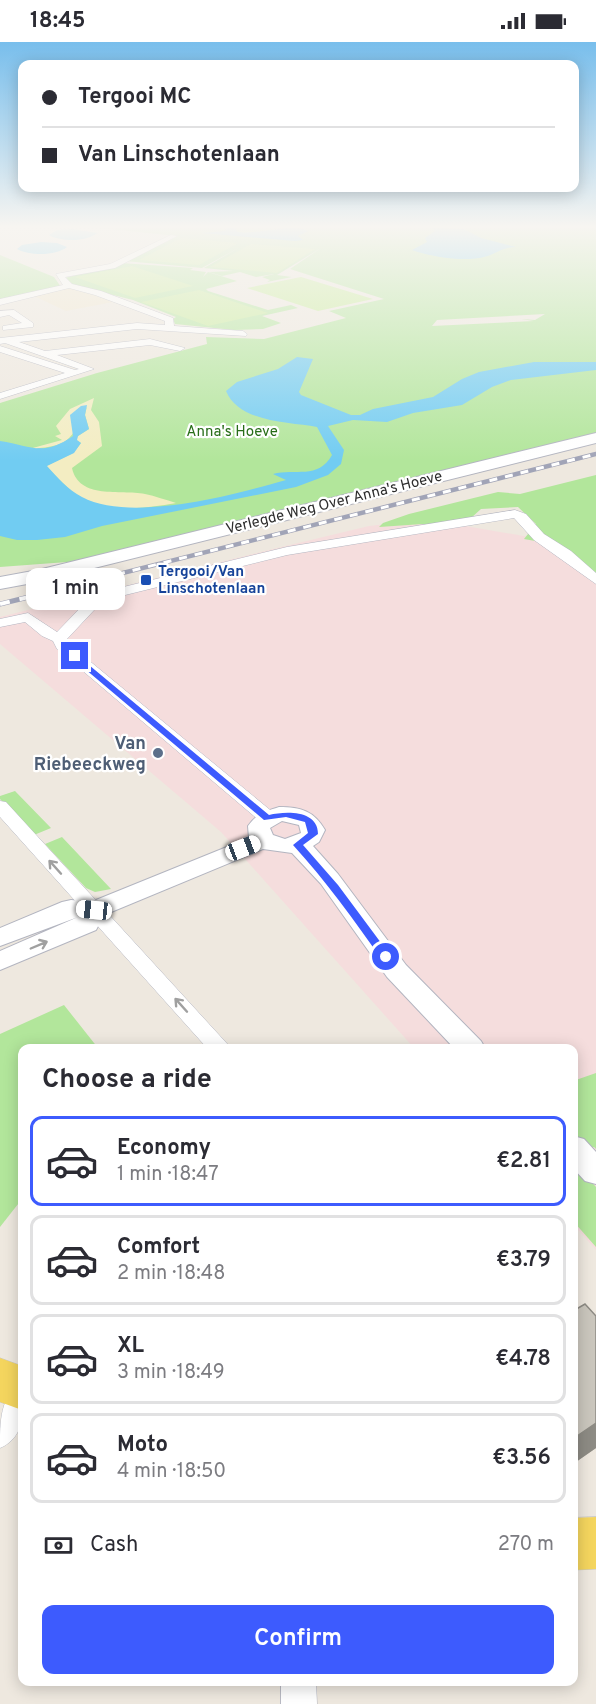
<!DOCTYPE html>
<meta charset="utf-8">
<style>
body{margin:0;font-family:Overpass,sans-serif;background:#f2f2f3;color:#2b2b33;height:100vh;display:flex;flex-direction:column;font-size:22px;white-space:nowrap}
*{box-sizing:border-box;margin:0}
p{font-size:20px;color:#7c7c81}
.icon{flex:none;width:33px;height:33px;fill:none;stroke:currentColor;stroke-width:2;stroke-linecap:round;stroke-linejoin:round}
.map{position:relative;flex:1;overflow:hidden}
.drawer{position:absolute;left:18px;top:1002px;width:560px;height:642px;display:flex;flex-direction:column;background:#fff;border-radius:12px;box-shadow:0 3px 15px #0003}
.drawer>*{flex:none}
.top-card{position:absolute;left:18px;top:18px;width:561px;height:132px;border-radius:12px;box-shadow:0 3px 15px #0003;display:grid;align-content:center;height:132px;padding:0 24px;background:#fff}
.end{position:absolute;width:27px;height:27px;margin:-14px;border:8px solid #3d5bfe;background:#fff;box-shadow:0 0 0 3px #fff}
.from{border-radius:50%}
.bubble{position:absolute;height:42px;border-radius:12px;background:#fff;box-shadow:0 3px 15px #0003;font-size:20px;font-weight:600;line-height:42px;text-align:center}
.car{position:absolute;width:18px;height:36px;margin:-18px -9px;border-radius:8px;box-shadow:0 0 4px 2px #0007;background:linear-gradient(#fff 24%,#345 0 40%,#fff 0 76%,#345 0 86%,#fff 0)}
.top-card b{display:flex;align-items:center;gap:21px;height:57px;font-size:22px}
.top-card b+b{border-top:2px solid #e1e1e2}
.top-card i{width:15px;height:15px;background:#2b2b33}
ul{padding:0;list-style:none}
li{display:flex;align-items:center;gap:18px;height:90px;margin:0 12px 9px;padding:0 12px;border:3px solid #e1e1e2;border-radius:12px}
li div{flex:1}
li b{display:block;font-size:22px}
li em{font-style:normal;font-weight:600}
li.active{border-color:#3d5bfe}
li>.icon{width:54px;height:54px;stroke-width:1.5}
h2{padding:0 24px;font-size:27px;line-height:72px}
.pay{display:flex;align-items:center;gap:15px;height:66px;padding:0 24px;font-size:22px}
.pay p{margin-inline-start:auto}
.primary-button{display:flex;gap:12px;margin-top:auto;padding:12px 24px}
.primary-button a{flex:1;height:69px;border-radius:12px;background:#3d5bfe;color:#fff;font-size:24px;font-weight:600;line-height:69px;text-align:center}
.status{display:flex;justify-content:space-between;align-items:center;height:42px;padding:0 30px;background:#fff;direction:ltr}
.status svg{height:16px;fill:currentColor}
.map>svg:first-child{display:block}
.education{fill:#f0e6cf}
.medical{fill:#f5dddd}
.green{fill:#b2e69b;fill-rule:evenodd}
.sand{fill:#f3edc2}
.pitch{fill:#c6ed97}
.water{fill:#71ccf2}
.lines{fill:none;stroke-linecap:round;stroke-linejoin:round}
.minor-casing{stroke:#b3b5c0;stroke-width:1}
.tertiary-casing{stroke:#b3b5c0;stroke-width:2}
.secondary-casing{stroke:#b3b5c0;stroke-width:2}
.primary-casing{stroke:#c8c8c8;stroke-width:1}
.minor{fill:#fff;fill-rule:evenodd}
.tertiary{fill:#fff;fill-rule:evenodd}
.secondary{fill:#fff;fill-rule:evenodd}
.primary{fill:#f4d55e;fill-rule:evenodd}
.rail-far1-casing{stroke:#a1a4b7;stroke-width:4.5}
.rail-casing{stroke:#a1a4b7;stroke-width:5}
.rail-far1{stroke:#fff;stroke-width:3;stroke-dasharray:8;stroke-linecap:butt}
.rail{stroke:#fff;stroke-width:4;stroke-dasharray:10;stroke-linecap:butt}
.wall{fill:#aeaaa3}
.shaded-wall{fill:#8d8b84}
.building{fill:#cac6bd;stroke:#8d8b84;stroke-width:1.5}
.oneway{stroke:#a0a0a0}
.route{fill:#3d5bfe}
.transit-dot{fill:#1a4fb4;stroke:#fff;stroke-width:2}
.service-dot{fill:#5c6f8a;stroke:#fff;stroke-width:2}
.labels{text-anchor:middle;stroke-width:4.5;stroke-linejoin:round;paint-order:stroke}
.far-park-label{font-size:15px;fill:#286d19;stroke:#fff}
.far-street-label{font-size:15px;fill:#2d2d2d;stroke:#fff}
.far-transit-label{font-size:15px;font-weight:bold;fill:#164399;stroke:#fff;text-anchor:start}
.service-label{font-size:18px;font-weight:bold;fill:#4e5e75;stroke:#fff;text-anchor:end}
</style>
<div class="status"><b>18:45</b><svg viewBox="0 0 49 12"><path d="M0 12V9h3v3zM5 12V6h3v6zM10 12V3h3v9zM15 12V0h3v12zM26 1h20v11H26zM47 4h2v5h-2z"/></svg></div>
<div class="map">
<svg width="596" height="1662" viewBox="0 0 596 1662">
<rect width="100%" height="100%" fill="#eee8df"/>
<path class="education" d="M69 246 91 252 113 260 66 269 34 254Z"/>
<path class="medical" d="M396 481H448L553 499 596 521V1208L573 1182V1006H414L221 790 0 602V575L265 509 369 484Z"/>
<path class="green" d="M100 186H596V393L81 519 0 525V361L97 331 207 302 206 295 264 297 346 276 329 269 384 257 290 227 321 206 277 233 292 235 267 240 270 238 262 235 274 232 256 235 240 230 222 234 209 230 234 229 204 226 240 205 202 226 125 219 177 194ZM545 272 535 278 521 277 534 279 432 284 437 278Z
M0 213 54 235 61 245 0 258Z
M121 221 193 226 190 228 206 230 203 235 208 230 237 239 206 247 208 249 268 268 291 263 298 266 262 274 281 281 263 287 234 288 175 282 173 277 176 275 133 258 69 242 65 236Z
M596 433V534L552 502 524 497 536 482 518 465 481 467 461 485 423 482 379 485 383 481 409 472 498 450 520 452Z
M15 749 51 786 34 793 0 757V754Z
M62 795 111 847 95 850 86 846 45 802Z
M64 963 98 1006H22V1157L0 1185V992Z
M596 1031V1107L594 1105 587 1108 573 1094V1039Z
M573 1119 596 1145V1205L573 1179Z"/>
<path class="sand" d="M94 356 91 368 99 380 102 404 72 426C79 458 120 447 145 452 155 454 166 458 176 461 143 467 103 472 74 451 64 443 55 433 46 424L73 411 81 401 76 398 78 394 89 387 85 373 87 364C70 400 70 404 29 407L62 398 55 394 61 392 56 384 70 367Z"/>
<path class="pitch" d="M181 196 238 201 199 223 139 218Z
M251 202 315 207 277 231 210 225Z
M132 224 193 244 135 256 75 235Z
M301 235 373 257 318 269 247 246Z
M199 248 268 271 208 284 141 260Z"/>
<path class="water" d="M226 186H236L237 190C258 193 294 180 308 189L298 194 303 198 295 199 202 191 225 189Z
M432 186 464 187 481 196 516 205C503 205 496 212 484 215 465 220 431 215 412 208L427 200 425 196 435 189Z
M72 187 97 191C87 200 61 200 49 193L57 188Z
M41 200 57 201 67 205C56 214 30 214 17 207L22 203Z
M297 315 313 317 299 350 301 353 351 373H360L373 367 433 355 462 337 479 330 534 320H596V328L511 338 492 345 462 363 413 371 387 380 353 378 328 384 344 408 341 422 328 433 296 445 102 484 65 495 37 498H17L0 494V399C32 404 42 415 73 394L70 373 81 364 87 363 85 373 89 387 78 394 77 398 81 401 74 411 47 424C57 435 68 448 82 455 131 481 234 453 286 438L273 432C295 426 318 438 332 413L317 385C290 380 239 381 226 349L237 340 278 327Z"/>
<g class="lines">
<defs>
<path id="minor" d="M171 193 177 194 115 226 65 235 72 242 101 249 173 276 174 284 243 289 247 292 246 294 137 287 19 300 45 309 150 297 185 306 180 309 150 303 57 313 94 327 0 357V351L65 331 0 310V304L75 328 79 327 5 301 0 302V296L137 281 165 283V279L95 253 69 246 0 263V257L63 243 56 232 110 222Z
M14 268 33 281V285L3 288V284L22 281 9 273 0 275V269Z
M515 468 526 472 544 492 571 509 596 531V542L534 498 514 476 287 513 113 556 97 565 67 597 69 602 275 772 277 776 275 780H261L57 607 53 599 42 594 25 580 0 585V577L28 571 57 590 87 559 103 550 287 505Z
M0 759 6 760 231 1006H207L0 775Z
M22 1341C25 1365 26 1395 0 1406 0 1381 0 1352 22 1341Z
M281 1640H316L317 1662H281Z"/>
<path id="tertiary" d="M279 765C301 765 314 769 325 788L319 800 313 804 338 832 406 923 481 999 485 1006H454L387 935 321 842 292 811 263 807 104 873 96 888 0 928V909L78 875 0 904V886L62 860 71 858 91 860 249 796 248 784C256 772 266 769 279 765ZM282 779 299 783 301 791 285 797 273 793 270 786Z
M573 1094 584 1097 596 1110V1142L585 1139 573 1126Z"/>
<path id="secondary" d="M596 391V401L38 540 0 547V535L38 528Z"/>
<path id="primary" d="M0 1316 22 1324V1368L0 1360Z
M596 1475V1527L573 1528V1476Z"/>
</defs>
<use href="#minor" class="minor-casing"/>
<use href="#tertiary" class="tertiary-casing"/>
<use href="#secondary" class="secondary-casing"/>
<use href="#primary" class="primary-casing"/>
<use href="#minor" class="minor"/>
<use href="#tertiary" class="tertiary"/>
<use href="#secondary" class="secondary"/>
<use href="#primary" class="primary"/>
<defs>
<path id="rail-far1" d="M55 548 596 412"/>
<path id="rail" d="M0 562 61 547"/>
</defs>
<use href="#rail-far1" class="rail-far1-casing"/>
<use href="#rail" class="rail-casing"/>
<use href="#rail-far1" class="rail-far1"/>
<use href="#rail" class="rail"/>
</g>
<path class="wall" d="M573 1269 596 1274V1406L573 1422Z"/>
<path class="shaded-wall" d="M596 1381V1406L573 1422V1409L577 1394Z"/>
<path class="building" d="M585 1262 596 1274V1381L577 1394 573 1389V1325L576 1324 573 1321V1269Z"/>
<defs><path id="oneway-shaft" d="M-6 0H5M1.5-3L5.5 0L1.5 3" fill="none" stroke-width="1.6" stroke-linecap="round" stroke-linejoin="round" transform="scale(1.5)"/></defs>
<g class="oneway">
<use href="#oneway-shaft" transform="translate(55 825) rotate(-132)"/>
<use href="#oneway-shaft" transform="translate(39 903) rotate(-23)"/>
<use href="#oneway-shaft" transform="translate(181 963) rotate(-132)"/>
</g>
<linearGradient id="sky" x2="0" y2="1"><stop stop-color="#78beec"/><stop offset="0.44" stop-color="#f7f5f1"/><stop offset="1" stop-color="#f7f5f1" stop-opacity="0"/></linearGradient>
<rect width="596" height="419" fill="url(#sky)"/>
<path class="route" d="M72 613H77L269 773C286 769 318 768 318 792L303 803 338 843 390 913V918H382C354 878 326 839 293 803L308 791 305 780 286 775 264 778 72 616Z"/>
<rect class="transit-dot" x="140" y="532" width="12" height="12" rx="3"/>
<circle class="service-dot" cx="158" cy="711" r="6"/>
<g class="labels">
<g class="far-park-label">
<text x="232" y="394">Anna's Hoeve</text>
</g>
<g class="far-street-label">
<text transform="translate(334 460) rotate(-14)" y="5">Verlegde Weg Over Anna's Hoeve</text>
</g>
<g class="far-transit-label">
<text x="158" y="534">Tergooi/Van<tspan x="158" dy="17">Linschotenlaan</tspan></text>
</g>
<g class="service-label">
<text x="146" y="707">Van<tspan x="146" dy="21">Riebeeckweg</tspan></text>
</g>
</g>
</svg>
<i class="end from" style="left:386px;top:915px"></i>
<i class="end" style="left:75px;top:614px"></i>
<div class="bubble" style="left:26px;top:526px;width:99px">1 min</div>
<i class="car" style="left:243px;top:806px;rotate:69deg"></i>
<i class="car" style="left:94px;top:868px;rotate:276deg"></i>
<div class="top-card">
<b><i class="from"></i>Tergooi MC</b>
<b><i></i>Van Linschotenlaan</b>
</div>
<section class="drawer">
<h2>Choose a ride</h2>
<ul>
<li class="active"><svg class="icon" aria-label="car" viewBox="0 0 24 24"><path d="M5 17H2v-5l4-1 3-4h7l3 4 3 1v5h-3M9 17h6M6 11h13"/><circle cx="7" cy="17" r="2"/><circle cx="17" cy="17" r="2"/></svg><div><b>Economy</b><p>1 min · 18:47</p></div><em>€2.81</em></li>
<li><svg class="icon" aria-label="car" viewBox="0 0 24 24"><path d="M5 17H2v-5l4-1 3-4h7l3 4 3 1v5h-3M9 17h6M6 11h13"/><circle cx="7" cy="17" r="2"/><circle cx="17" cy="17" r="2"/></svg><div><b>Comfort</b><p>2 min · 18:48</p></div><em>€3.79</em></li>
<li><svg class="icon" aria-label="car" viewBox="0 0 24 24"><path d="M5 17H2v-5l4-1 3-4h7l3 4 3 1v5h-3M9 17h6M6 11h13"/><circle cx="7" cy="17" r="2"/><circle cx="17" cy="17" r="2"/></svg><div><b>XL</b><p>3 min · 18:49</p></div><em>€4.78</em></li>
<li><svg class="icon" aria-label="car" viewBox="0 0 24 24"><path d="M5 17H2v-5l4-1 3-4h7l3 4 3 1v5h-3M9 17h6M6 11h13"/><circle cx="7" cy="17" r="2"/><circle cx="17" cy="17" r="2"/></svg><div><b>Moto</b><p>4 min · 18:50</p></div><em>€3.56</em></li>
</ul>
<div class="pay"><svg class="icon" aria-label="cash" viewBox="0 0 24 24"><path d="M3 7h18v10H3z"/><circle cx="12" cy="12" r="2"/></svg>Cash<p>270 m</p></div>
<div class="primary-button"><a>Confirm</a></div>
</section>
</div>
